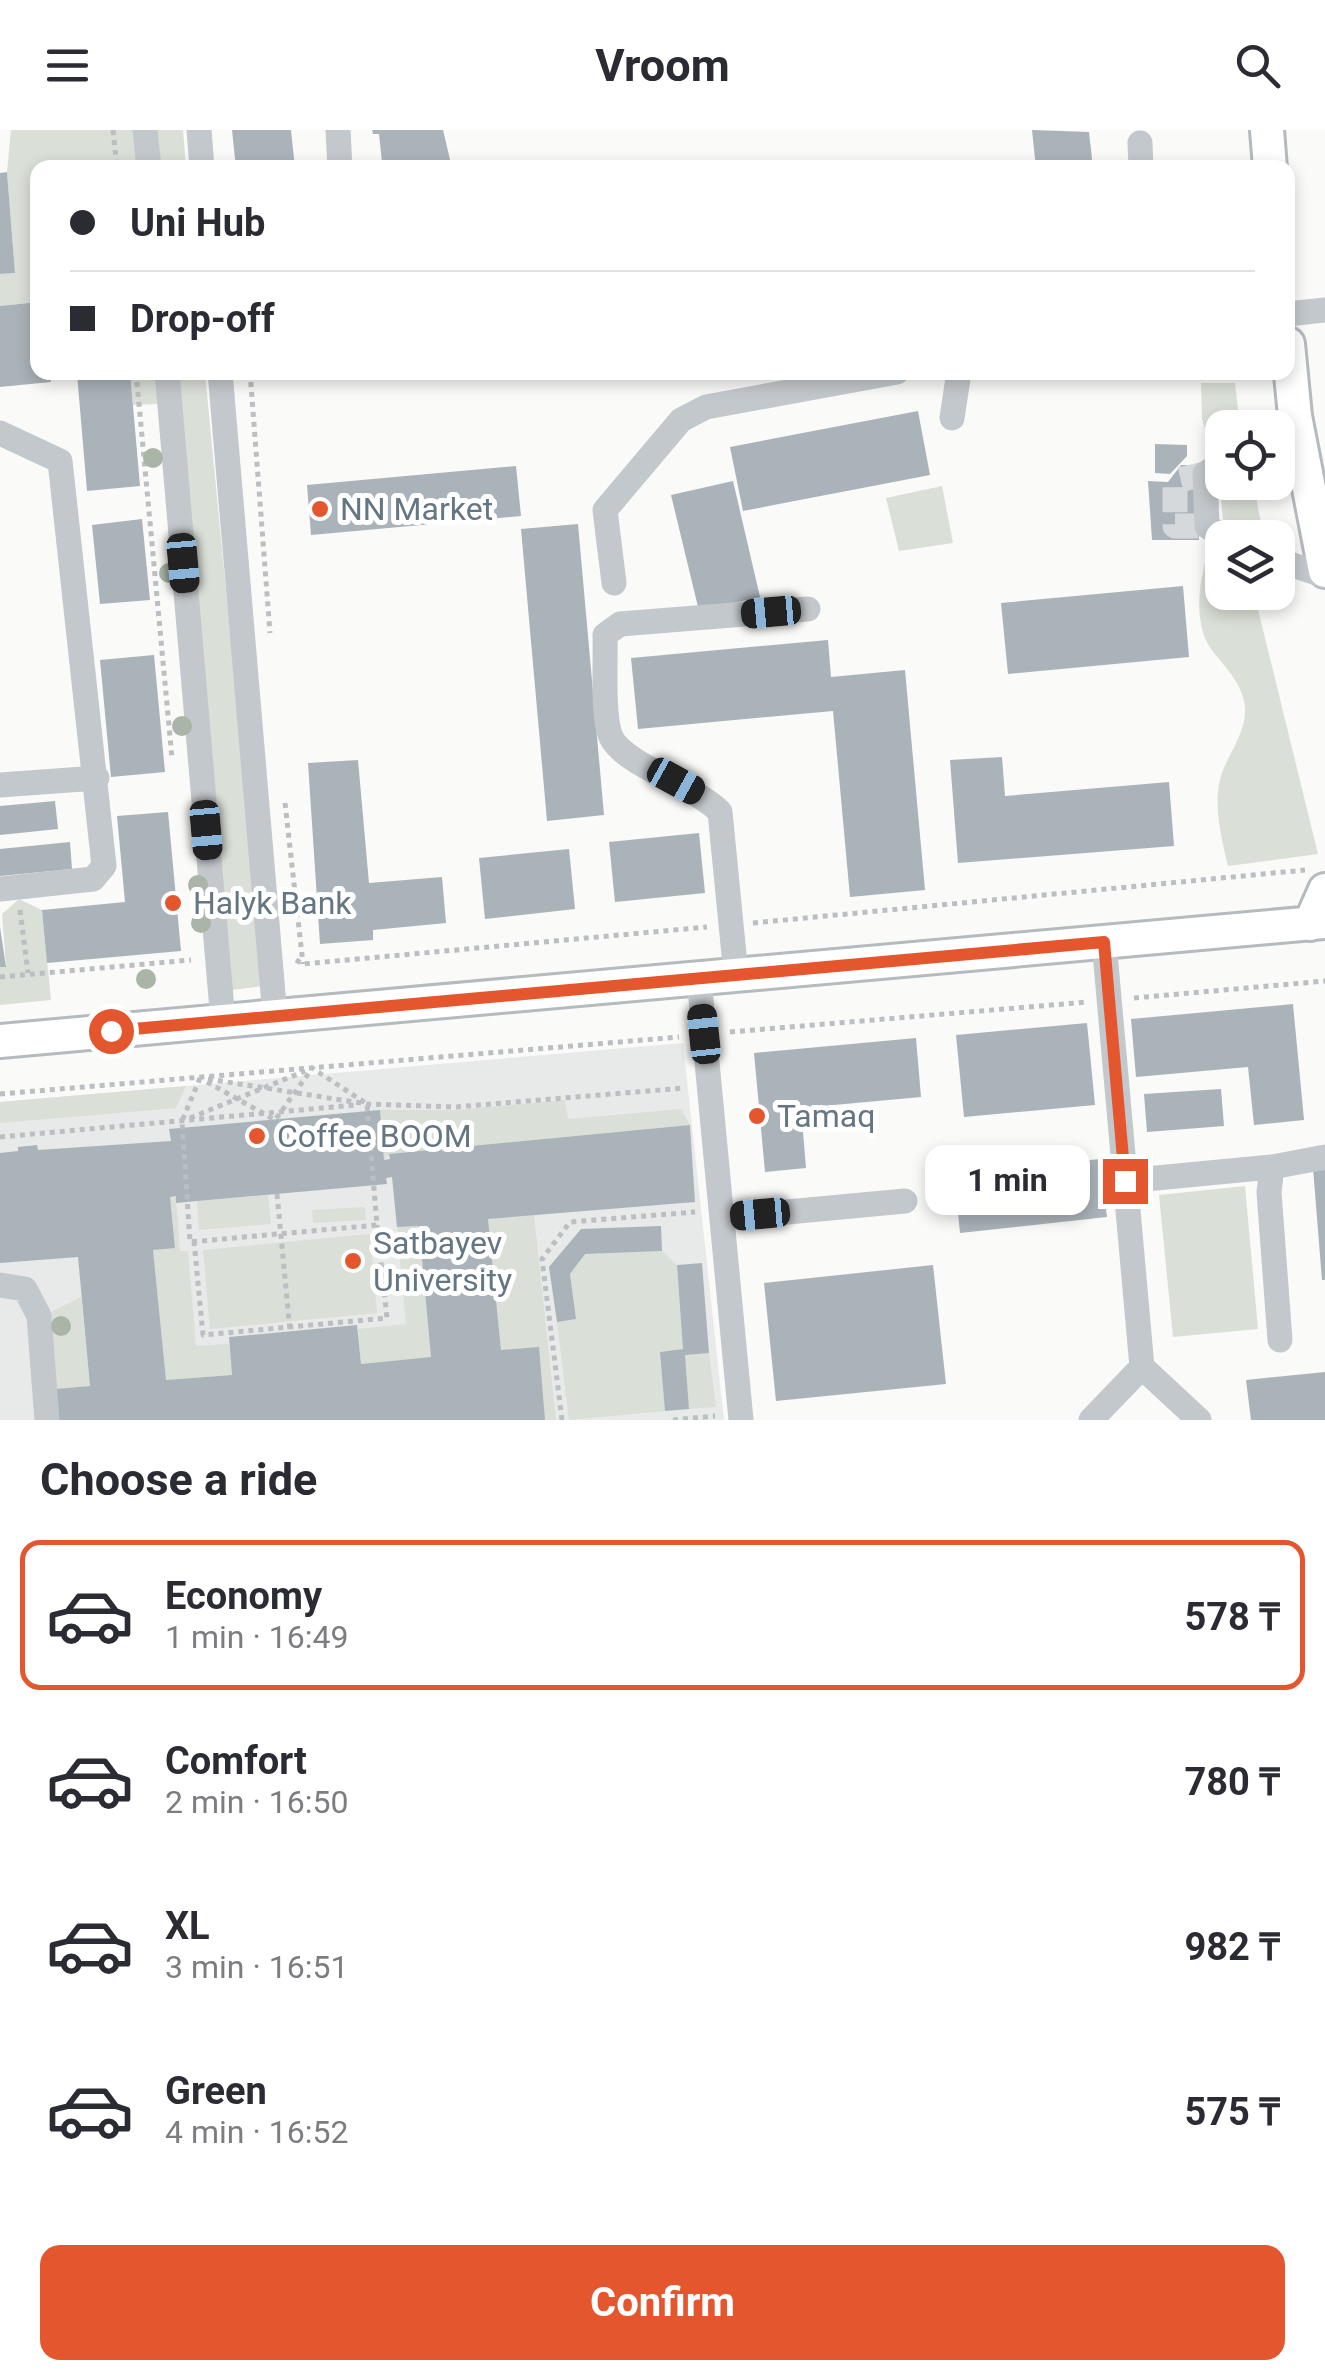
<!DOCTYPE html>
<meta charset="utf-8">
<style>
body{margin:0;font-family:Roboto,sans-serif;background:#f2f2f3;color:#2b2b33;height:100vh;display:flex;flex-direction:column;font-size:38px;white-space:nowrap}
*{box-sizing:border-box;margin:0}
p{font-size:32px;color:#7c7c81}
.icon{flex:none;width:55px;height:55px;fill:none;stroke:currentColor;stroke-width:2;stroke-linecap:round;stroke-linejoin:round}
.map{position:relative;height:1290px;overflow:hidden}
.panel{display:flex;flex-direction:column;background:#fff;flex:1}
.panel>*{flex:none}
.top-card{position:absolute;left:30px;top:30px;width:1265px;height:220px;border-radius:20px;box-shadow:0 5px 15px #0003;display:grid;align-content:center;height:220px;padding:0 40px;background:#fff}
.tools{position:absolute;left:1205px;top:280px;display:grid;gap:20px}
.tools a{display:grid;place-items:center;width:90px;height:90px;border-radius:20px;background:#fff;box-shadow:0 5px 15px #0003;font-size:50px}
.end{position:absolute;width:45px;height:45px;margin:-22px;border:12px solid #e4572e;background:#fff;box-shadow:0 0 0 5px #fff}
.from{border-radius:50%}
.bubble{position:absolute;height:70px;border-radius:20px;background:#fff;box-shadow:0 5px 15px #0003;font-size:32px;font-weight:700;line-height:70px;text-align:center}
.car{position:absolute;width:30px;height:60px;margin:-30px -15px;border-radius:12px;box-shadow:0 0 8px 2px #0007;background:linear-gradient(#222 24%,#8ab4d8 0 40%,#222 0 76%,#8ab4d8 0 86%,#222 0)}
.top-card b{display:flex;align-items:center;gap:35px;height:95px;font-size:38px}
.top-card b+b{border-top:2px solid #e1e1e2}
.top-card i{width:25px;height:25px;background:#2b2b33}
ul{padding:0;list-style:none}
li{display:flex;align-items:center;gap:30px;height:150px;margin:0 20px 15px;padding:0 20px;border:5px solid transparent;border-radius:20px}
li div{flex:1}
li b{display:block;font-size:38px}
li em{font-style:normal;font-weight:700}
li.selected{border-color:#e4572e}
li>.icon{width:90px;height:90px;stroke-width:1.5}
h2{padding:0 40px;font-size:45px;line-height:120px}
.primary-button{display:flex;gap:20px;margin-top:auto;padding:20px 40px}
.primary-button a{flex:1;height:115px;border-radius:20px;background:#e4572e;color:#fff;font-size:40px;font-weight:700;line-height:115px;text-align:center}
header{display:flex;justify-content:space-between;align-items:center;height:130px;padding:0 40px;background:#fff;font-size:45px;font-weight:700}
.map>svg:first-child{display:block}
.built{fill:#e8e9e9}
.green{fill:#dadfd7}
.building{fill:#aab3b9;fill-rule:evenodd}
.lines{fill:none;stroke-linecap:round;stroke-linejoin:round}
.minor-tunnel{stroke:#d5d9db;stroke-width:25;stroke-dasharray:25 12;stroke-linecap:butt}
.major-casing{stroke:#b5babe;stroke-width:38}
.path{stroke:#bbbfc2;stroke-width:5;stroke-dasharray:5 5;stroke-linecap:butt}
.minor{stroke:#c3c8cc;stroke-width:25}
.major{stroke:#fff;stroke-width:32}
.tree{fill:#aab4a7}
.route{stroke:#e4572e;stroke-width:12}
.poi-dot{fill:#e4572e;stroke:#fff;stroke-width:4}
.labels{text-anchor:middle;stroke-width:10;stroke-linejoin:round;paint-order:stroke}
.poi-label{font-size:32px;fill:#657683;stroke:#fff;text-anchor:start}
</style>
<header><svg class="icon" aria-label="menu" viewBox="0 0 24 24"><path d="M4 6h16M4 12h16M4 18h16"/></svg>Vroom<svg class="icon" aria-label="search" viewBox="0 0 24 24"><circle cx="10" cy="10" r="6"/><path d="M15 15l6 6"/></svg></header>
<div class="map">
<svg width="1325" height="1290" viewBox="0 0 1325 1290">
<rect width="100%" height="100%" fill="#fafaf8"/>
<path class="built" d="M683 913 724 1290H0V972Z"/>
<path class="green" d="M11 0H137L140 37 38 38 37 172 0 176V144L15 143 7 42Z
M153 0H183L186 37H156Z
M130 243H156L159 274 133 275Z
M174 243H205L264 856 232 860Z
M1201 253H1235L1240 297 1222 298V319L1218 321 1211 319 1202 289Z
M1222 346V352L1253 353 1264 407 1240 406 1223 390 1219 347Z
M942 356 953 413 899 421 886 368Z
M1205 433 1222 441V462L1254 463 1318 724 1228 736C1221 707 1212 671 1222 643 1230 621 1247 601 1245 576 1242 554 1227 539 1214 523 1194 498 1198 462 1205 433Z
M19 769 42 780 51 870 0 875V837L6 836 2 784Z
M186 956 176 978 0 993V972Z
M565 970 568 989 681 979 690 995 390 1024 384 1030 380 980H456Z
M1245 1056 1258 1199 1173 1207 1159 1065Z
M268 1065 271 1094 199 1100 197 1071Z
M176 1066 180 1121H188L196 1216 229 1214 232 1245 166 1250 153 1120 175 1117 170 1067Z
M365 1077 366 1090 313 1093 312 1080Z
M534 1085 556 1290H545L501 1220 488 1089Z
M419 1096 431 1227 361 1234 358 1199 406 1194 397 1097Z
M370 1104 377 1183 210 1199 203 1120Z
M662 1121 677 1135 683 1219 661 1222 665 1281 569 1290 557 1192 576 1189 570 1144 585 1124Z
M81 1167 90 1256 55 1259 49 1183Z
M709 1223 716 1277 689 1279 685 1225Z"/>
<path class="building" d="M232 0H291L295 38H236Z
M372 0H443L452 38H376V33L382 32 379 4H373Z
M1032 0 1089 2 1093 38H1036Z
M7 42 15 143 0 144V43Z
M38 172V242H50L51 252 0 257V176Z
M89 242H130L140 356 87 361 77 244Z
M294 242H367V245L294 250Z
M918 281 930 345 743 381 730 317Z
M1155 314 1187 315V326L1170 344 1155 343Z
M1181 335H1197L1199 410H1152L1148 351 1168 352Z
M516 336 521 386 311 405 307 355Z
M733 351 760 467 699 481 671 365Z
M142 389 150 470 100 474 92 395Z
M578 394 604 685 547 691 521 399Z
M1183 456 1189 527 1008 544 1001 473Z
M828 510 831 547 905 540 925 760 850 767 833 581 638 599 631 528Z
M154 525 165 642 111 647 100 530Z
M1002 627 1005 666 1169 652 1174 716 958 733 950 630Z
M358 630 369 753 442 747 446 793 373 800V810L320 814 308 633Z
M55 671 58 699 0 705V676Z
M168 682 181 821 47 833 42 780 125 772 117 686Z
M699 703 705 763 615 772 609 712Z
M70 712 72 739 0 746V719Z
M569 719 575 779 485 789 479 728Z
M0 797 6 837H0Z
M1293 874 1304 990 1254 995 1248 937 1136 947 1131 889Z
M1087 893 1095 975 964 987 956 905Z
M916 908 921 967 801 978 806 1038 765 1042 754 923Z
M1221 959 1224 996 1147 1002 1144 964Z
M380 980 384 1030 390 1029 389 1024 690 995 695 1072 488 1089 501 1220 539 1217 545 1290H59L55 1259 90 1256 78 1127 0 1133V1023L18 1021V1017L37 1015 38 1020 171 1011 169 999ZM392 1047 397 1097 419 1096 431 1227 361 1234 357 1195 229 1207 232 1245 166 1250 153 1120 175 1118 170 1067 176 1066V1073L197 1071 387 1054 386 1048Z
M1100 1029 1107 1087 960 1103 954 1044Z
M1325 1036V1150H1322L1313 1038Z
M661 1096 662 1121 585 1124 570 1144 576 1189 557 1192 549 1137 581 1099Z
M702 1133 709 1223 685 1225 689 1279 665 1281 660 1222 683 1219 677 1135Z
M933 1135 946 1254 776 1271 764 1153Z
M1325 1242V1290H1251L1246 1250Z"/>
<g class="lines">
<path class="minor-tunnel" d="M1205 344 1175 351V396H1207"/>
<defs>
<path id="major" d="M1267 0 1270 38
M1288 214 1295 286 1325 441
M1310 794 1325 760
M0 911 1325 792"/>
</defs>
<use href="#major" class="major-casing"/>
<path class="path" d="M113 0 117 38
M136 242 172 628
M250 242 270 503
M285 673 303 834
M20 780 28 843
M753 793 1305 740
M296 830 303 834 707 797
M0 847 191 830
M1134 868 1325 851
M730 902 1088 872
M200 948 182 991 190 1112 377 1095 367 974 312 938
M208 949 367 974 455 977 684 958
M207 952 275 990 311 940
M0 964 679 907
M190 988 305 941
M0 1007 356 975
M277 1064 290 1201
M194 1111 203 1205 387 1188 377 1095
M562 1290 542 1129 570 1092 695 1082
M673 1290 715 1286"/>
<path class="minor" d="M145 0 149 38
M199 0 202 38
M338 0 340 38
M1140 13 1141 38
M1288 184 1325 180
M167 242 223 891
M220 242 275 887
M952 288 959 242
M0 303 60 331 104 736 93 749 0 759
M1222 333 1205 344 1207 396 1225 408
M1278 430 1325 446
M614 453 605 380 681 290 706 277 897 242
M0 655 97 648
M736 845 720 682C695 656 624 635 611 607 602 587 606 530 605 505L620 494 808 479
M699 848 741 1290
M1125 1051 1272 1037
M723 1088 905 1071
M0 1155 25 1159 39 1186 47 1290
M1280 1210 1269 1062 1272 1037 1325 1027
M1142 1237 1199 1290
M1091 1290 1142 1237 1104 812"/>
<use href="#major" class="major"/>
</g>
<g class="tree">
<circle cx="153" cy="328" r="10"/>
<circle cx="169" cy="443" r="10"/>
<circle cx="182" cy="596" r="10"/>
<circle cx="198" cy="755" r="10"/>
<circle cx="201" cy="793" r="10"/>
<circle cx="146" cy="849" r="10"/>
<circle cx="61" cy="1196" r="10"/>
</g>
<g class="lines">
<path class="route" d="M111 901 1104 812 1125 1051"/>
</g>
<g class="poi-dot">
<circle cx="320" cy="379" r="10"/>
<circle cx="173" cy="773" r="10"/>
<circle cx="757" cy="986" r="10"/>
<circle cx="257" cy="1006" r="10"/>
<circle cx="353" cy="1131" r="10"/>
</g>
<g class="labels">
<g class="poi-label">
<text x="340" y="390">NN Market</text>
<text x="193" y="784">Halyk Bank</text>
<text x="777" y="997">Tamaq</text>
<text x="277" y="1017">Coffee BOOM</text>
<text x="373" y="1124">Satbayev<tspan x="373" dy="37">University</tspan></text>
</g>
</g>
</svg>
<div class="tools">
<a><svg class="icon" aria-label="locate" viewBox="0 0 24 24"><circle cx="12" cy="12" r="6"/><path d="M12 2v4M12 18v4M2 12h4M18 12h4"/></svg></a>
<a><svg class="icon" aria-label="layers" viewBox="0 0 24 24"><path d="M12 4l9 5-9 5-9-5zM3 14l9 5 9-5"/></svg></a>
</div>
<i class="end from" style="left:111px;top:901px"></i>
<i class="end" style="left:1125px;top:1051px"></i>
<div class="bubble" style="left:925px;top:1015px;width:165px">1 min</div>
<i class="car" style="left:183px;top:433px;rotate:175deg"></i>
<i class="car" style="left:771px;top:482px;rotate:265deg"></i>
<i class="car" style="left:676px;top:651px;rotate:119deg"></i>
<i class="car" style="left:206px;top:700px;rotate:175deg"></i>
<i class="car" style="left:704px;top:904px;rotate:354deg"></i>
<i class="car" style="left:760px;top:1084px;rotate:265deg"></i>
<div class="top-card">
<b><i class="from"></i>Uni Hub</b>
<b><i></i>Drop-off</b>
</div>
</div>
<section class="panel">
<h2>Choose a ride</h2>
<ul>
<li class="selected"><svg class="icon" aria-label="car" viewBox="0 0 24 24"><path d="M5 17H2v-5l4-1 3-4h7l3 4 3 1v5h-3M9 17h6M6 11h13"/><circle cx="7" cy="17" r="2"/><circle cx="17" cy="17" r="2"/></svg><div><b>Economy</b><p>1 min · 16:49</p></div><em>578 ₸</em></li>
<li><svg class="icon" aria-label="car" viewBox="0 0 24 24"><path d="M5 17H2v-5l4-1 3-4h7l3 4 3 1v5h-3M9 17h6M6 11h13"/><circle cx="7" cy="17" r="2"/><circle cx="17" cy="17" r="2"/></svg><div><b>Comfort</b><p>2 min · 16:50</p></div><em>780 ₸</em></li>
<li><svg class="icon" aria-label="car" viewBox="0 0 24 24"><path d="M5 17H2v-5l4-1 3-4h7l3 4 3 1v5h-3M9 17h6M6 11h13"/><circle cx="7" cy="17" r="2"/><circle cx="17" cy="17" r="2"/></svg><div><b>XL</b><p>3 min · 16:51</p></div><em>982 ₸</em></li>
<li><svg class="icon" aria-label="car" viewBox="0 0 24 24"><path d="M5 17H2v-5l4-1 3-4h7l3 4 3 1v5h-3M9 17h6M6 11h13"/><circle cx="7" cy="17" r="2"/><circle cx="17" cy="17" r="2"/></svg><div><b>Green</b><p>4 min · 16:52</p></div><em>575 ₸</em></li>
</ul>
<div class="primary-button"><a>Confirm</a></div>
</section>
